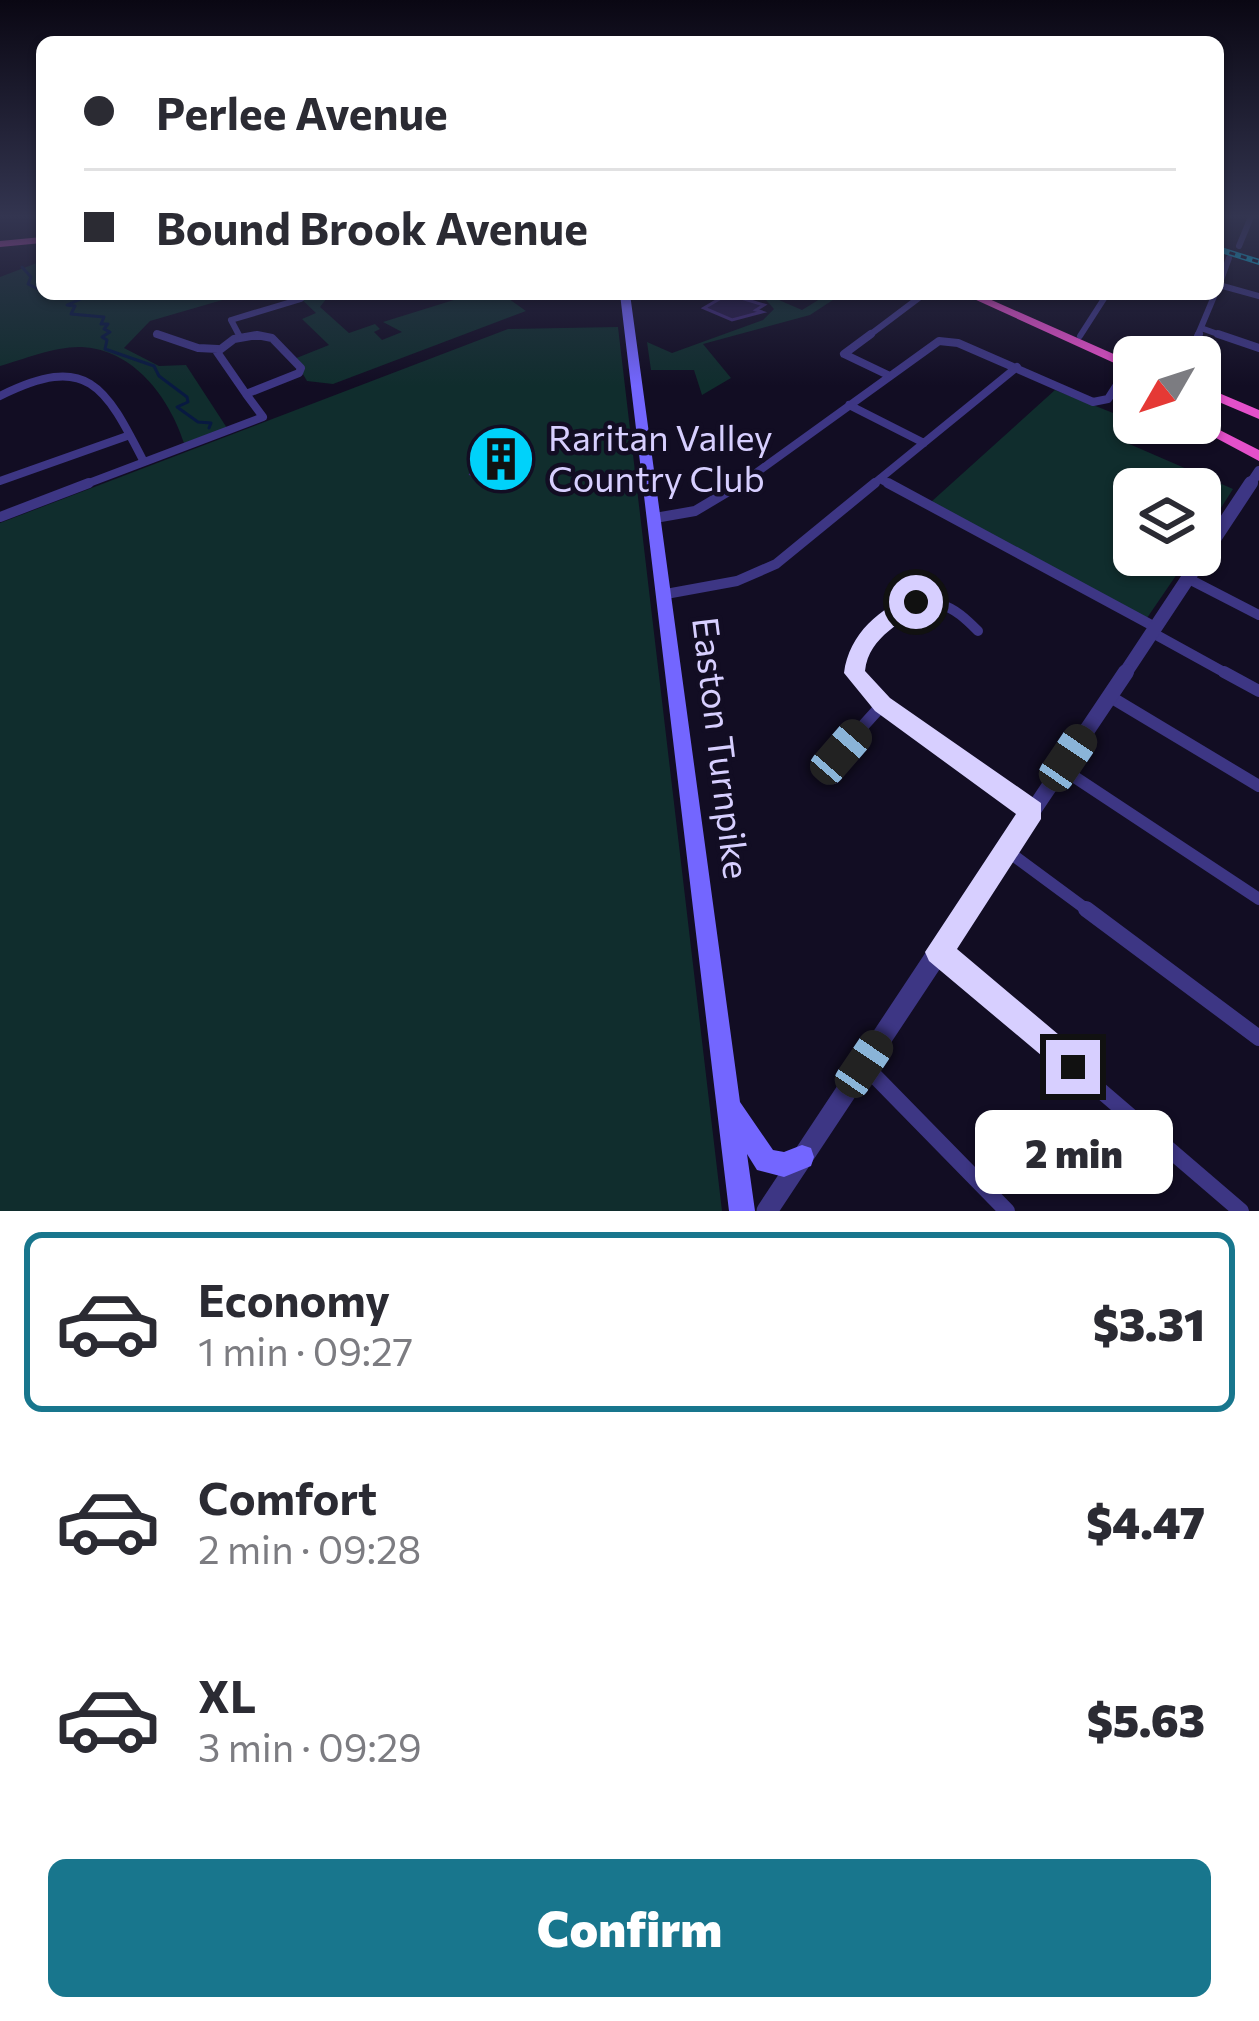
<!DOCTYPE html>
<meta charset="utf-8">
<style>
body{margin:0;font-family:Commissioner,sans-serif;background:#f7f7f7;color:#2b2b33;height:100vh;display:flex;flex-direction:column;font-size:45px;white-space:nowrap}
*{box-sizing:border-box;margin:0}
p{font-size:39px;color:#7c7c81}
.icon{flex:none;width:66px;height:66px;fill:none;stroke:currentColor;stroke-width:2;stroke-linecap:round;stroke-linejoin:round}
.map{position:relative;height:1211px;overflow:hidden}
.side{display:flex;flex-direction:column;background:#fff;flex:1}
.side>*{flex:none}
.banner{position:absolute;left:36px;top:36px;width:1188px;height:264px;border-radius:18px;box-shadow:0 3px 9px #0004;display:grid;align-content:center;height:264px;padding:0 48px;background:#fff}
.needle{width:78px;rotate:231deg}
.tools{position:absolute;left:1113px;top:336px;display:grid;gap:24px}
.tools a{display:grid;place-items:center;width:108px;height:108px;border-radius:18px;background:#fff;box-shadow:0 3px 9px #0004;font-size:60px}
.end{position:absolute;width:54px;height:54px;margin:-27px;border:15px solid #d7cfff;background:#111;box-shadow:0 0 0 6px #111}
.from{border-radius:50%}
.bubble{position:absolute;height:84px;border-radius:18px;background:#fff;box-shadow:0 3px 9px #0004;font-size:39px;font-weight:800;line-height:84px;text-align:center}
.car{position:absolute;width:36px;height:72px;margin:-36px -18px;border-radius:15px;box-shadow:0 0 9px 3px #0007;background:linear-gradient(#222 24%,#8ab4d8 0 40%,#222 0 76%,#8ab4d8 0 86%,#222 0)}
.banner b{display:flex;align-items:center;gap:42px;height:114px;font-size:45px}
.banner b+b{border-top:3px solid #e1e1e2}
.banner i{width:30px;height:30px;background:#2b2b33}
ul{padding:21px 0 0;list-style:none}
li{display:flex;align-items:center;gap:36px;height:180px;margin:0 24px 18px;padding:0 24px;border:6px solid transparent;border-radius:18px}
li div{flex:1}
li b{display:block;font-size:45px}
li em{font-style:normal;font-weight:800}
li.current{border-color:#18768d}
li>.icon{width:108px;height:108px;stroke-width:1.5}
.cta{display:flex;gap:24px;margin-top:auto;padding:24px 48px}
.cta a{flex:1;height:138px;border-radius:18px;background:#18768d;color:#fff;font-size:48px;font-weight:800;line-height:138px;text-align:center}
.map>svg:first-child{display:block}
.green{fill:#102d2d}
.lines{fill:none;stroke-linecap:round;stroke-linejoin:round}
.stream{stroke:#081941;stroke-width:3}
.building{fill:#241845;stroke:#3c2972;stroke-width:3}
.minor-far4{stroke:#3d3684;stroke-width:6}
.minor-far3{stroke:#3d3684;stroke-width:8}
.minor-far2{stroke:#3d3684;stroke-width:10}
.minor-far1{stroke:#3d3684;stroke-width:12}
.minor{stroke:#3d3684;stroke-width:16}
.tertiary-far3{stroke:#3d3684;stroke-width:10}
.tertiary-far2{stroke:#3d3684;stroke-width:14}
.tertiary-far1{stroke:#3d3684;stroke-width:16}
.tertiary{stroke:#3d3684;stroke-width:21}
.secondary{fill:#7366ff;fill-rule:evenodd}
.trunk{fill:#e450ca;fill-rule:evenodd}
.rail-casing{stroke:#00d2fa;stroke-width:6}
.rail{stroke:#120d23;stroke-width:3;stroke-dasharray:6;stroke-linecap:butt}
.route{fill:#d7cfff}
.labels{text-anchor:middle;stroke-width:9;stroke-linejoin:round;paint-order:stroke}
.poi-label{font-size:36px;fill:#d7cfff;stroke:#120d23;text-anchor:start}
.street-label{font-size:36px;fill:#d7cfff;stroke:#120d23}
</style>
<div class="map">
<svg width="1259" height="1211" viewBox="0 0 1259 1211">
<rect width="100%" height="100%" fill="#120d23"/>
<path class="green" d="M42 261V294H243L150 321 124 348 159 366 186 365 227 428 184 443C169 397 134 350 82 347 56 346 24 359 0 366V277Z
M296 294H330L320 307 349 333 375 324 380 329 374 332 382 340 402 332 383 322 473 294H502L526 311 333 384 307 381 294 359 329 345 302 319 316 313Z
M828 294H842L810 315 703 344 731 378 702 395 694 370H651L647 342 672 353 763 320 774 309 766 300 772 297 802 310Z
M618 327 722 1211H0V523L508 329Z
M1055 390 1141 424 1127 443 1233 489 1200 541V489H1134V555H1190L1147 618 931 502Z"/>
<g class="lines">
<path class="stream" d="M22 267 31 277 28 284 42 291
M56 294 83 298 67 305 75 306 71 314 104 317 101 324H108L104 329 110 332 102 337 107 340 105 349 154 366 159 376 187 397 188 402 177 407 198 422 211 423 209 428"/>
</g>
<path class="building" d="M728 294 764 305 756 310 762 312 732 320 704 308Z
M513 433 523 435 514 449 533 453 522 471H489L485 477 471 474 475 468 469 464 479 449 500 453Z"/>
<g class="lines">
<path class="minor-far4" d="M1239 246 1251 217
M1219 285 1259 296
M1218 288 1229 258
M1201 328 1226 337
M157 334 165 337
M1080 336 1107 294
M240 337 231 320 301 299
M242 337H267
M867 337 924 294
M1197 337 1215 294"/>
<path class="minor-far3" d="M157 334 198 348 218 349
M871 334 844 354 890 376
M1218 334 1259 348
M257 335 272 338 301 368 299 373 246 394 217 352 234 339Z
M1189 357 1199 334
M0 396C88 352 105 386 144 462
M849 405 924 443
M880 479 893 486
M0 481 130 435
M81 486 263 417 246 394
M738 486 939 341 958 343 1093 402 1108 399 1124 374
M871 486 1017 367"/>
<path class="minor-far2" d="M888 483 1155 627
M0 517 89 483
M655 518 695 511 742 483
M1187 578 1259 615
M666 594 737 581 776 564 875 483
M1151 632 1229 675
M855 675C850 639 904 595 939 604 955 608 967 620 978 631"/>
<path class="minor-far1" d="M854 672 882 705 1032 811
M1224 672 1259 691
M1109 696 1259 786
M1061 768 1259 899
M834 778 844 747 882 705
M1006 850 1090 912"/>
<path class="minor" d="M1086 909 1259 1038
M939 952 1241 1211
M864 1065 1007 1211"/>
<path class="tertiary-far3" d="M1249 486 1259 471"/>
<path class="tertiary-far2" d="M1124 675 1251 483"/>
<path class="tertiary-far1" d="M965 912 1126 672"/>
<path class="tertiary" d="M767 1211 967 909"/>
<path class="secondary" d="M620 294H630L740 1102 773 1150 784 1152 802 1145 811 1148 814 1157 811 1166 784 1177 757 1170 747 1154 755 1211H729Z"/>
<path class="trunk" d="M42 237V243L0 247V241Z
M963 294H978L1134 363V372Z
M1200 385 1259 410V419L1200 394Z
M1200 420 1259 450V461L1188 423H1200Z"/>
<defs>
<path id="rail" d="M1218 249 1259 262"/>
</defs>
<use href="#rail" class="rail-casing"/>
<use href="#rail" class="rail"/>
</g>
<linearGradient id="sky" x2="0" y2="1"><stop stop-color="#0a0713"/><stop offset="0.56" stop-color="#333550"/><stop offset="1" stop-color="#333550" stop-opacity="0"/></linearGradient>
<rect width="1259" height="386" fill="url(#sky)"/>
<path class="route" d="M916 594 926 602C904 623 869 635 865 671L890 698 1041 803V819L957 949 1084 1056 1088 1067 1084 1077 1073 1082 929 961 925 952 1016 814 875 711 844 673C849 634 880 607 916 594Z"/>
<defs>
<symbol id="building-disc" viewBox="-11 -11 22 22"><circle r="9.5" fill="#00d2fa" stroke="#120d23"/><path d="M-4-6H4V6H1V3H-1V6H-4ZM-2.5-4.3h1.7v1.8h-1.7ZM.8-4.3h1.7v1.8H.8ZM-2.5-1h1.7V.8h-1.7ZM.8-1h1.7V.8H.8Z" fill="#111"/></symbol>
</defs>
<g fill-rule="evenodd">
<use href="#building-disc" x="463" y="421" width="76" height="76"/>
</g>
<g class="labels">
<g class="poi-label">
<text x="548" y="451">Raritan Valley<tspan x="548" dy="41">Country Club</tspan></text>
</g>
<g class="street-label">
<text transform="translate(721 748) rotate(83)" y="13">Easton Turnpike</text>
</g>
</g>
</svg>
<div class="tools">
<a><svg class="needle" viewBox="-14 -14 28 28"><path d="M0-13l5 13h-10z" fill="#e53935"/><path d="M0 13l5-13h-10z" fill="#7c7c81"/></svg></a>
<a><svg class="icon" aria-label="layers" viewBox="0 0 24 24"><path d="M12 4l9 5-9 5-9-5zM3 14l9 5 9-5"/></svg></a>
</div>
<i class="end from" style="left:916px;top:602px"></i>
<i class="end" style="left:1073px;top:1067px"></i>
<div class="bubble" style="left:975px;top:1110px;width:198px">2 min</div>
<i class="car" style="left:841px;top:752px;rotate:41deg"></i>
<i class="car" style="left:1068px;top:758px;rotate:34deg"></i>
<i class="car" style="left:864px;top:1064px;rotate:34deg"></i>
<div class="banner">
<b><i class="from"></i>Perlee Avenue</b>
<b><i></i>Bound Brook Avenue</b>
</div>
</div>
<section class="side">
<ul>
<li class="current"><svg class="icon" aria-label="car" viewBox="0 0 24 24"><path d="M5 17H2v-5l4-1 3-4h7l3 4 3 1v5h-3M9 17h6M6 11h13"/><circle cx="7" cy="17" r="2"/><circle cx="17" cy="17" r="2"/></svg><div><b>Economy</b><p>1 min · 09:27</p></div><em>$3.31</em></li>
<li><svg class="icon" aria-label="car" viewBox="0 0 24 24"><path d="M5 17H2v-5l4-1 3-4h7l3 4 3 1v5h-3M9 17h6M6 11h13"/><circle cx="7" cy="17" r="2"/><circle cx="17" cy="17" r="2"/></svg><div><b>Comfort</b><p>2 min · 09:28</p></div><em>$4.47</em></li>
<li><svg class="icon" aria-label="car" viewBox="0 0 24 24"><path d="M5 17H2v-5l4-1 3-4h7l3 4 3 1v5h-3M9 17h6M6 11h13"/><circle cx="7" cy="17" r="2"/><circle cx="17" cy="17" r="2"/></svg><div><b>XL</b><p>3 min · 09:29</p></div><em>$5.63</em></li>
</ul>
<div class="cta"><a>Confirm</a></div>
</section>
